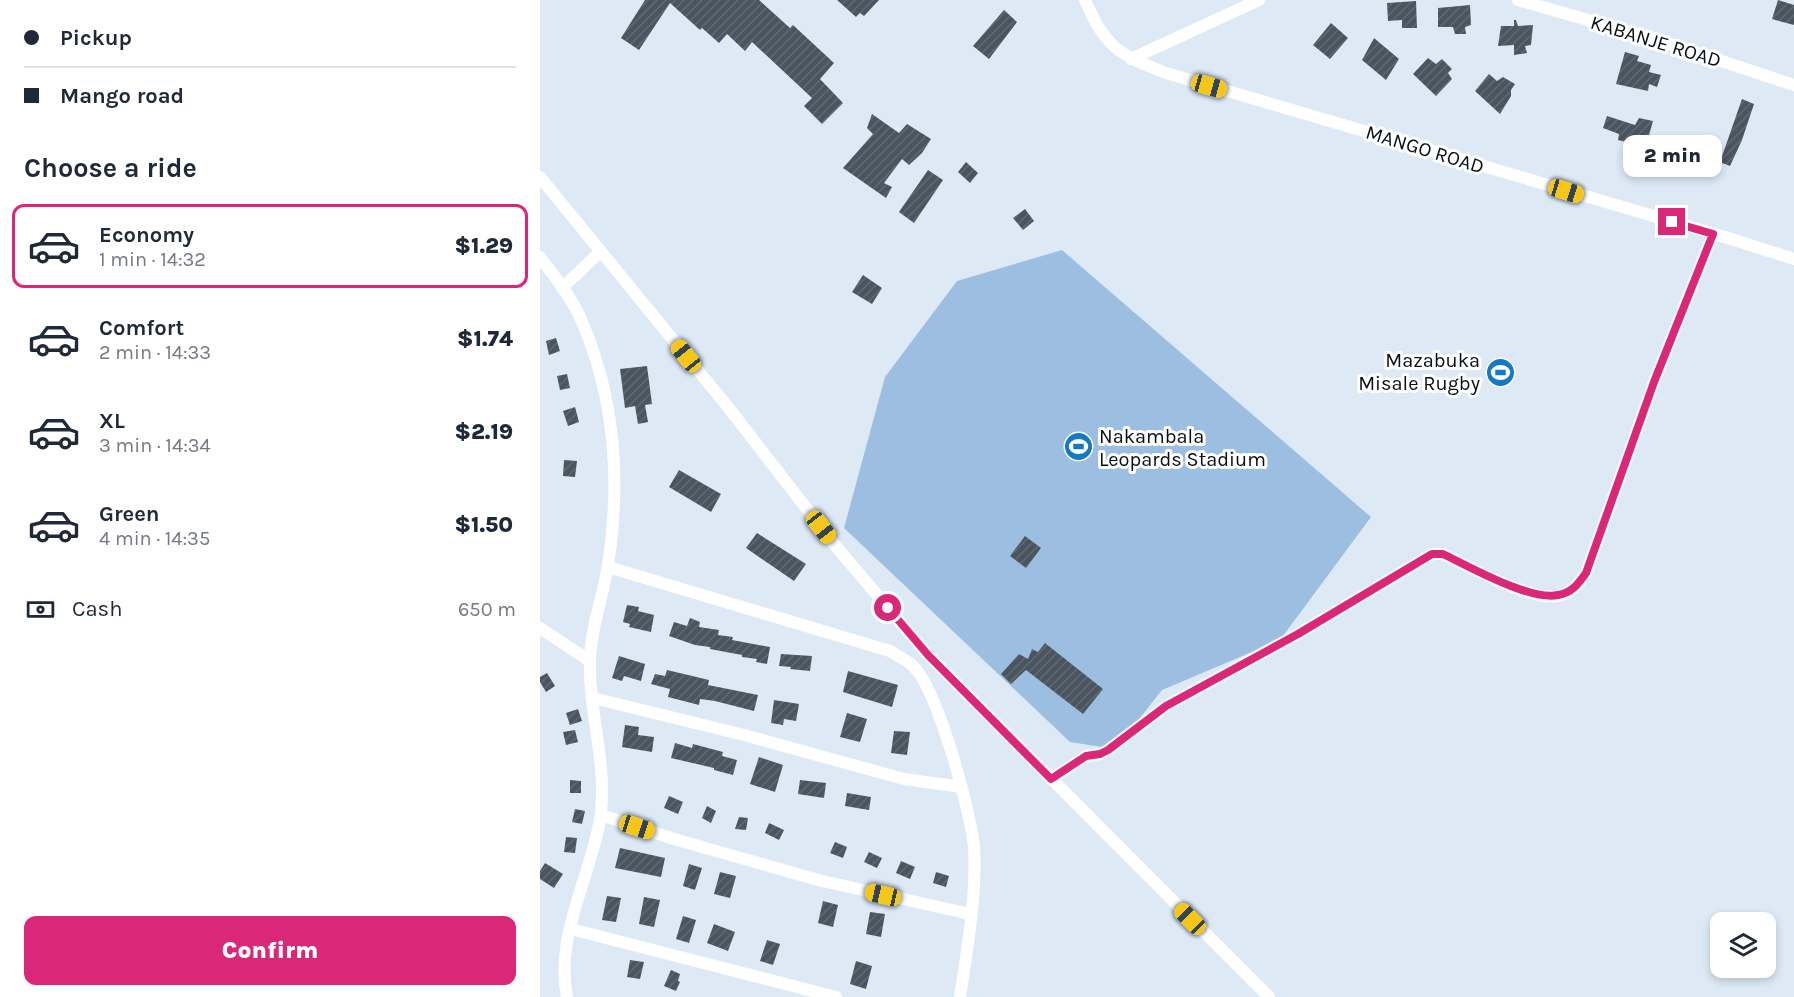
<!DOCTYPE html>
<meta charset="utf-8">
<style>
body{margin:0;font-family:Karla,sans-serif;background:#f2f2f3;color:#1f2937;height:100vh;display:flex;flex-direction:column;font-size:22px;white-space:nowrap}
*{box-sizing:border-box;margin:0}
p{font-size:20px;color:#747a83}
.icon{flex:none;width:33px;height:33px;fill:none;stroke:currentColor;stroke-width:2;stroke-linecap:round;stroke-linejoin:round}
.map{position:relative;flex:1;overflow:hidden}
.panel{display:flex;flex-direction:column;background:#fff;width:540px}
.panel>*{flex:none}
.hud{display:grid;align-content:center;height:132px;padding:0 24px;background:#fff}
.tools{position:absolute;left:1170px;top:912px;display:grid;gap:12px}
.tools a{display:grid;place-items:center;width:66px;height:66px;border-radius:12px;background:#fff;box-shadow:0 3px 9px #0003;font-size:30px}
.end{position:absolute;width:27px;height:27px;margin:-14px;border:8px solid #db2777;background:#fff;box-shadow:0 0 0 3px #fff}
.from{border-radius:50%}
.bubble{position:absolute;height:42px;border-radius:12px;background:#fff;box-shadow:0 3px 9px #0003;font-size:20px;font-weight:800;line-height:42px;text-align:center}
.car{position:absolute;width:18px;height:36px;margin:-18px -9px;border-radius:8px;box-shadow:0 0 4px 2px #0007;background:linear-gradient(#f5c518 24%,#345 0 40%,#f5c518 0 76%,#345 0 86%,#f5c518 0)}
.hud b{display:flex;align-items:center;gap:21px;height:57px;font-size:22px}
.hud b+b{border-top:2px solid #e0e1e3}
.hud i{width:15px;height:15px;background:#1f2937}
ul{padding:0;list-style:none}
li{display:flex;align-items:center;gap:18px;height:84px;margin:0 12px 9px;padding:0 12px;border:3px solid transparent;border-radius:12px}
li div{flex:1}
li b{display:block;font-size:22px}
li em{font-style:normal;font-weight:800}
li.current{border-color:#db2777}
li>.icon{width:54px;height:54px;stroke-width:1.5}
h2{padding:0 24px;font-size:27px;line-height:72px}
.pay{display:flex;align-items:center;gap:15px;height:66px;padding:0 24px;font-size:22px}
.pay p{margin-inline-start:auto}
.button{display:flex;gap:12px;margin-top:auto;padding:12px 24px}
.button a{flex:1;height:69px;border-radius:12px;background:#db2777;color:#fff;font-size:24px;font-weight:800;line-height:69px;text-align:center}
main{display:flex;flex:1;min-height:0}
.map>svg:first-child{display:block}
.green{fill:#9cbfe1}
.building{fill:url(#building-hatch)}
.lines{fill:none;stroke-linecap:round;stroke-linejoin:round}
.street{stroke:#fff;stroke-width:12}
.route{stroke:#db2777;stroke-width:8}
.labels{text-anchor:middle;stroke-width:6;stroke-linejoin:round;paint-order:stroke}
.street-label{font-size:20px;fill:#0a0e12;stroke:#fff}
.poi-label{font-size:20px;fill:#0a0e12;stroke:#fff;text-anchor:end}
</style>
<main>
<section class="panel">
<div class="hud">
<b><i class="from"></i>Pickup</b>
<b><i></i>Mango road</b>
</div>
<h2>Choose a ride</h2>
<ul>
<li class="current"><svg class="icon" aria-label="car" viewBox="0 0 24 24"><path d="M5 17H2v-5l4-1 3-4h7l3 4 3 1v5h-3M9 17h6M6 11h13"/><circle cx="7" cy="17" r="2"/><circle cx="17" cy="17" r="2"/></svg><div><b>Economy</b><p>1 min · 14:32</p></div><em>$1.29</em></li>
<li><svg class="icon" aria-label="car" viewBox="0 0 24 24"><path d="M5 17H2v-5l4-1 3-4h7l3 4 3 1v5h-3M9 17h6M6 11h13"/><circle cx="7" cy="17" r="2"/><circle cx="17" cy="17" r="2"/></svg><div><b>Comfort</b><p>2 min · 14:33</p></div><em>$1.74</em></li>
<li><svg class="icon" aria-label="car" viewBox="0 0 24 24"><path d="M5 17H2v-5l4-1 3-4h7l3 4 3 1v5h-3M9 17h6M6 11h13"/><circle cx="7" cy="17" r="2"/><circle cx="17" cy="17" r="2"/></svg><div><b>XL</b><p>3 min · 14:34</p></div><em>$2.19</em></li>
<li><svg class="icon" aria-label="car" viewBox="0 0 24 24"><path d="M5 17H2v-5l4-1 3-4h7l3 4 3 1v5h-3M9 17h6M6 11h13"/><circle cx="7" cy="17" r="2"/><circle cx="17" cy="17" r="2"/></svg><div><b>Green</b><p>4 min · 14:35</p></div><em>$1.50</em></li>
</ul>
<div class="pay"><svg class="icon" aria-label="cash" viewBox="0 0 24 24"><path d="M3 7h18v10H3z"/><circle cx="12" cy="12" r="2"/></svg>Cash<p>650 m</p></div>
<div class="button"><a>Confirm</a></div>
</section>
<div class="map">
<svg width="1254" height="997" viewBox="0 0 1254 997">
<defs>
<pattern id="building-hatch" width="6" height="6" patternUnits="userSpaceOnUse" patternTransform="scale(1.5)"><rect width="6" height="6" fill="#4b555f"/><path d="M-1 1l2-2M0 6l6-6M5 7l2-2" fill="none" stroke="#606971"/></pattern>
</defs>
<rect width="100%" height="100%" fill="#ddeaf6"/>
<path class="green" d="M522 250 831 517 740 640 622 690 599 719 562 747 530 742 304 528 345 377 417 281Z"/>
<path class="building" d="M105 0H219L250 28 253 25 294 63 280 79 303 103 282 124 264 106 272 98 212 42 205 51 187 34 179 43 162 28 160 30 130 3 99 50 81 38Z
M297 0H339L324 16 320 13 316 17Z
M1238 0 1254 5V25L1232 19Z
M876 1 877 28H862V20L848 21 847 3Z
M930 5 931 25 925 27 926 34H915L913 27H898V8Z
M464 10 477 22 449 59 433 46Z
M974 20H976L978 26 993 25 991 45 985 46 987 53 974 55V45L958 46 961 26H974Z
M791 23 808 38 790 59 773 45Z
M834 38 859 59 846 80 822 60Z
M1085 52 1099 56 1097 61 1111 65 1109 72 1121 75 1117 87 1109 84 1108 91 1076 84Z
M888 58 896 64 902 59 912 69 908 73 912 79 896 96 873 74Z
M949 74 957 81 963 77 975 84 971 90V96L960 114 935 91Z
M1202 99 1214 104 1202 140 1190 166 1180 162Z
M332 114 359 133 367 124 391 139 382 153 369 165 362 159 344 183 352 187 346 198 303 168 333 134 327 128Z
M1067 116 1095 125 1099 118 1113 121 1104 153 1088 149 1090 143 1078 140 1079 134 1063 128Z
M426 162 438 173 430 183 418 172Z
M388 170 403 180 374 223 359 212Z
M485 209 494 221 483 230 473 218Z
M323 275 342 288 332 304 312 292Z
M16 338 20 351 9 355 6 341Z
M107 366 112 404 105 405 108 422 98 424 95 406 85 408 80 369Z
M27 374 30 388 20 390 17 376Z
M35 407 39 422 28 426 23 411Z
M24 460 37 461 35 477 23 476Z
M139 470 181 494 171 512 129 487Z
M217 533 266 564 254 581 206 548Z
M485 536 501 548 486 568 470 556Z
M87 605 99 607 98 611 114 615 111 632 89 627 90 624 83 622Z
M150 618 160 622 159 627 179 630 178 635 193 637 192 640 230 647 227 664 216 662 217 659 202 657V655L170 649V647L155 645 129 636 134 622 147 626Z
M505 643 563 689 543 714 486 670 471 684 461 674 479 654 488 659 492 649 498 652Z
M241 654 272 656 270 671 250 669 251 667 239 666Z
M79 656 105 664 101 681 84 676 82 681 72 678Z
M127 670 169 680 168 685 218 695 214 711 175 701 160 699 159 705 128 697 130 689 111 684 115 674 125 676Z
M308 671 358 685 352 707 303 692Z
M7 673 15 686 6 692 0 682V677Z
M234 700 259 704 256 721 244 719 243 725 231 723Z
M38 709 42 721 30 725 26 713Z
M307 713 327 719 320 742 300 737Z
M85 725 99 727 98 735 114 737 112 752 82 747Z
M35 730 38 742 26 745 23 732Z
M354 731 370 732 367 755 351 753Z
M135 743 152 748 153 744 183 752 182 756 197 760 193 775 174 770V768L131 758Z
M219 757 243 765 235 792 210 784Z
M30 780 41 781V793H30Z
M260 780 286 783 284 798 258 794Z
M307 793 331 797 329 810 305 806Z
M129 796 143 802 138 814 124 808Z
M167 806 176 811 171 823 162 818Z
M35 809 45 811 42 824 32 822Z
M199 817 208 818 206 830 195 829Z
M229 823 244 830 239 840 225 833Z
M26 837 37 838 35 853 24 852Z
M295 842 307 847 303 858 290 853Z
M80 848 125 858 121 877 75 868Z
M329 852 342 858 337 868 324 862Z
M361 861 375 867 370 879 356 873Z
M5 863 23 874 14 888 0 879V871Z
M149 864 162 868 155 890 143 886Z
M180 872 196 876 190 898 174 894Z
M396 872 409 876 406 887 393 883Z
M67 896 81 898 76 922 62 920Z
M104 897 120 900 114 927 99 924Z
M283 901 298 905 293 927 278 923Z
M330 912 345 914 341 937 326 934Z
M143 916 156 920 149 943 136 939Z
M174 924 195 932 188 951 167 943Z
M227 940 240 944 233 965 220 961Z
M90 960 104 962 100 979 87 977Z
M316 961 332 966 326 989 310 984Z
M131 970 140 974 138 981 140 982 136 991 124 986Z"/>
<g class="lines">
<path class="street" d="M545 0C565 48 580 55 626 73L1185 237 1254 259
M978 0 1118 40 1254 85
M591 59 719 0
M0 177 188 407 294 544 388 655 729 997
M0 257C14 276 30 295 40 317 75 396 81 481 68 565 63 597 51 627 50 659 48 715 70 769 59 825 48 881 15 939 27 997
M22 288 61 251
M68 567 350 651C357 656 367 660 373 666 397 688 431 812 434 847 437 894 427 950 420 997
M0 628 50 661
M53 698 204 735 364 779 421 787
M511 779 546 756 560 754 568 750 626 706 758 634 892 554H903C930 567 990 601 1018 596 1032 593 1038 584 1046 573L1114 382 1173 234
M61 815 134 839 278 880 430 914
M31 929 296 997"/>
</g>
<g class="lines">
<path class="route" d="M348 608 388 655 511 779 546 756 560 754 568 750 626 706 758 634 892 554H903C930 567 990 601 1018 595 1032 593 1038 584 1046 573L1114 382 1173 234 1132 222"/>
</g>
<defs>
<symbol id="stadium-disc" viewBox="-11 -11 22 22"><circle r="9.5" fill="#1679c5" stroke="#fff"/><path d="M0-5a6.5 5 0 1 0 0 10a6.5 5 0 1 0 0-10ZM-3.5-1.8h7v3.6h-7Z" fill="#fff"/></symbol>
</defs>
<g fill-rule="evenodd">
<use href="#stadium-disc" x="944" y="356" width="33" height="33"/>
<use href="#stadium-disc" x="522" y="430" width="33" height="33"/>
</g>
<g class="labels">
<g class="street-label">
<text transform="translate(1116 41) rotate(17)" y="7">KABANJE ROAD</text>
<text transform="translate(885 149) rotate(17)" y="7">MANGO ROAD</text>
</g>
<g class="poi-label">
<text x="940" y="367">Mazabuka<tspan x="940" dy="23">Misale Rugby</tspan></text>
<text x="559" y="443" text-anchor="start">Nakambala<tspan x="559" dy="23">Leopards Stadium</tspan></text>
</g>
</g>
</svg>
<div class="tools">
<a><svg class="icon" aria-label="layers" viewBox="0 0 24 24"><path d="M12 4l9 5-9 5-9-5zM3 14l9 5 9-5"/></svg></a>
</div>
<i class="end from" style="left:348px;top:608px"></i>
<i class="end" style="left:1132px;top:222px"></i>
<div class="bubble" style="left:1083px;top:135px;width:99px">2 min</div>
<i class="car" style="left:669px;top:86px;rotate:106deg"></i>
<i class="car" style="left:1026px;top:191px;rotate:107deg"></i>
<i class="car" style="left:146px;top:356px;rotate:321deg"></i>
<i class="car" style="left:281px;top:527px;rotate:142deg"></i>
<i class="car" style="left:97px;top:827px;rotate:108deg"></i>
<i class="car" style="left:343px;top:895px;rotate:283deg"></i>
<i class="car" style="left:650px;top:919px;rotate:315deg"></i>
</div>
</main>
